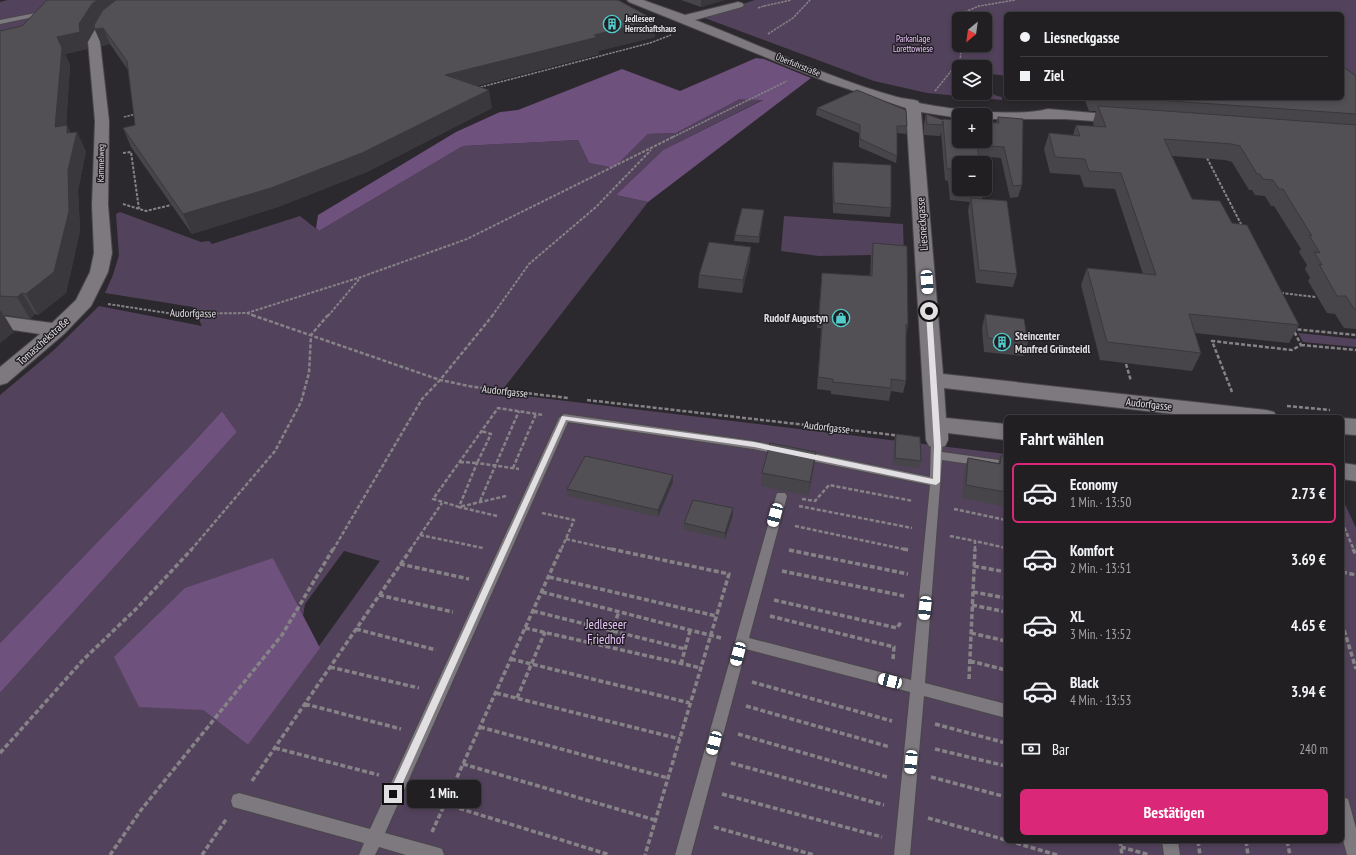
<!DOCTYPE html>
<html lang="de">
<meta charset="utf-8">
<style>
body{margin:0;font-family:"PT Sans Narrow",sans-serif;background:#2d2c2f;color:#f1f3f6;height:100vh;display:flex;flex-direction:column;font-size:15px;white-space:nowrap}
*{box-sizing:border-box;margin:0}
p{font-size:13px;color:#a2a2a5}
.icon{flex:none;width:22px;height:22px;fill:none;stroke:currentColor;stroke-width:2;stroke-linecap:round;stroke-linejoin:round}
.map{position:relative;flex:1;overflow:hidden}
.details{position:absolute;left:1004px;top:415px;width:340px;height:428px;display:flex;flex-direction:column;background:#211f22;border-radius:6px;box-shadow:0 2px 6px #0003,0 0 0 1px #3e3d40}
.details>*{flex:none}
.hud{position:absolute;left:1004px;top:12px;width:340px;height:88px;border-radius:6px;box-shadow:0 2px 6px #0003,0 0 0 1px #3e3d40;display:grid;align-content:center;height:88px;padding:0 16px;background:#211f22}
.needle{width:26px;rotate:209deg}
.fabs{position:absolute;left:952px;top:12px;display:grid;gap:8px}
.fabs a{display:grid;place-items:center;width:40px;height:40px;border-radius:6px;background:#211f22;box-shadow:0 2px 6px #0003,0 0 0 1px #3e3d40;font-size:20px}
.end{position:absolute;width:18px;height:18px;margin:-9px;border:5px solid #e1dfe2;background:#111;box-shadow:0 0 0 2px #111}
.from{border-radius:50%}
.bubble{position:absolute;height:28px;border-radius:6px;background:#211f22;box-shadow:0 2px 6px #0003,0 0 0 1px #3e3d40;font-size:13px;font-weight:600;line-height:28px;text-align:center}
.car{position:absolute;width:12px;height:24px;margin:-12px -6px;border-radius:5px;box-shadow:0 0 3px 1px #0007;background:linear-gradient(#fff 24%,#345 0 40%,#fff 0 76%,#345 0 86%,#fff 0)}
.hud b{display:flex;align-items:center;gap:14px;height:38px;font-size:15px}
.hud b+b{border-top:1px solid #3e3d40}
.hud i{width:10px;height:10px;background:#f1f3f6}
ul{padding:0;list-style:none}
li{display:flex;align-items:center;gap:12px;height:60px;margin:0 8px 6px;padding:0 8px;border:2px solid transparent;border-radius:6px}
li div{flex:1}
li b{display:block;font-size:15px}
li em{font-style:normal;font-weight:600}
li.current{border-color:#db2777}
li>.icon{width:36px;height:36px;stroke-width:1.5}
h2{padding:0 16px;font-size:18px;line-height:48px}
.pay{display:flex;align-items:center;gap:10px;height:44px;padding:0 16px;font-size:15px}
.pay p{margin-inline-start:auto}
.action{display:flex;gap:8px;margin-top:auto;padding:8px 16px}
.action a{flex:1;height:46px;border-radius:6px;background:#db2777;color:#fff;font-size:16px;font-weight:600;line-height:46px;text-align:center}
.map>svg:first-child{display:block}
.green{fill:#53425c;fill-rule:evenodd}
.forest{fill:#6e517d}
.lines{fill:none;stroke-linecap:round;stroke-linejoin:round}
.service-casing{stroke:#4a474b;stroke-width:2}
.minor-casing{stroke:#4a474b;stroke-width:2}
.path-far3{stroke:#868387;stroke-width:1.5;stroke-dasharray:2.5 1;stroke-linecap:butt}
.path-far2{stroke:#868387;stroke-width:2;stroke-dasharray:3 1.5;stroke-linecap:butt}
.path-far1{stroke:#868387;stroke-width:2.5;stroke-dasharray:4 2;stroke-linecap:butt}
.path{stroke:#868387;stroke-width:3.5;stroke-dasharray:5 2.5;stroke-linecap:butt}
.service{fill:#7d797f;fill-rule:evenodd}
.minor{fill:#7d797f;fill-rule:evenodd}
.wall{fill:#474549}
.shaded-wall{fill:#3a383c}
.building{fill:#535055;stroke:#3a383c}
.route{fill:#e1dfe2}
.labels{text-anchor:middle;stroke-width:3;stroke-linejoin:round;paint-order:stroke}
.far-poi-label{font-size:9px;font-weight:bold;fill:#e1dfe2;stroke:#221f24;text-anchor:start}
.far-park-label{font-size:9px;fill:#e5c0f7;stroke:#221f24}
.far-street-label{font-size:9px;fill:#e1dfe2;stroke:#221f24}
.street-label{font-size:11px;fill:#e1dfe2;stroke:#221f24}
.poi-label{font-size:11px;font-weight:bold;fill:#e1dfe2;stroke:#221f24;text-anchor:end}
.near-park-label{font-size:13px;fill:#e5c0f7;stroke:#221f24}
</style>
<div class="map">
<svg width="1356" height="855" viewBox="0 0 1356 855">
<rect width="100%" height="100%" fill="#2c292e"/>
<path class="green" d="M8 0H132L0 52V2Z
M755 0H1356V84L1342 83V14H1006V76L985 73V67H959V93H985V90L997 96 1002 97V100L927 93 874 81 702 17ZM959 19H985V45H959Z
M740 99H764L663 150 616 195 648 202 500 393 1006 454V841H1342V498L1356 528V855H0V693L237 432 222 411 192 444 0 643V395L54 350 99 306 202 326 193 307 105 293 113 275 119 255 116 214 120 212 201 242 209 241 212 244 300 216 319 231 463 146 578 140 589 163 614 168 648 134 676 133ZM344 551 380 561 248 745 203 710 273 558 303 616 305 604Z
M784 216 903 224 904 258 871 255 819 256 781 251Z
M1298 333 1356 339V347L1303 342Z"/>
<path class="forest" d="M756 58 764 59 811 78 648 202 616 195 663 150 763 100 740 99 676 133 648 134 614 168 589 163 578 140 463 146 319 231 316 228 318 215 456 132 500 112 518 110 622 69 680 91Z
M222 411 237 432 0 693V643L192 444Z
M273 558 320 648 248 745 203 710 139 707 114 657 185 588Z"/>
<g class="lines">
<defs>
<path id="service" d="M46 11 48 12V14L0 24V20Z
M564 414 753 441 930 477 931 440 937 436 943 440 942 452 1006 461V469L942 460 925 683 1006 704V718L924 696 910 855H894L910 692 746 649 691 855H675L777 493H785L787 496 749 638 911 680 930 485 753 449 568 422 385 833 436 847 442 849 444 855H406L379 847 375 855H359L364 843 233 807 231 801 233 795 239 793 370 829 559 418Z
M1342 797 1348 799 1356 828V855H1347L1342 836Z
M1162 841H1178L1180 855H1164Z"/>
<path id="minor" d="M136 0H151L124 13 109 25 100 42 109 121 108 205 112 253 108 272 91 306 64 334 7 383 0 385V367L40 334 0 328V316L52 323 76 300 90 272 94 253 92 205 95 121 88 42 100 21 116 9Z
M627 0H643L685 15 738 2 742 3 744 5 742 7 695 20C762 46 828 78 897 97 904 99 911 99 918 101L919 103C953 110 1015 117 1048 109L1128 116 1130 119 1128 122 1123 123 1065 119H985V115H959V118L921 112 943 374 1266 410 1274 412 1277 417H1200L944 388 946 418 1006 424V440L948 433V440L945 446 937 448 929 446 926 440 906 108 827 82 629 2Z
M1342 418 1356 419V435L1342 434Z
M1342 463 1356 465V481L1342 479Z"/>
</defs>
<use href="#service" class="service-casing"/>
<use href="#minor" class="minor-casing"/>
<path class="path-far3" d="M764 6 791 0
M758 8 764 6
M959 19 960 14 979 6 1015 0
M768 34 793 18 810 0
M477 88 650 43 671 35
M935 91 960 60 962 45
M124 117 136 114
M673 137 787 81"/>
<path class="path-far2" d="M123 153 131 152 139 209
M1207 158 1242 226
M123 204 146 211 171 205
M1281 293 1316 297
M108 304 174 314 247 313 255 316
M247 313 361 277 467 239 675 136
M328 316 361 277
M492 316 529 264 596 207 651 150"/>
<path class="path-far1" d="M252 315 440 380 474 387 568 398
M1301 345 1356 350
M1126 364 1131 381
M1232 392 1212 341 1292 350 1301 345 1293 329 1356 335
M587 400 911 437
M1287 406 1330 410
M460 462 477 463 491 434 481 431
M513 468 536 414
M506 496 459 507 433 499 498 408 543 415
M802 499 815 501 829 485 913 501
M480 501 519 411
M799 506 912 528
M954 509 1006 520
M542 513 574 520 561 550
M497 516 459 507 477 463 519 469
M1342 522 1354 550
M795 526 908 550
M420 535 483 548
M950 536 975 541
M566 539 615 550
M191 550 275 451 301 402 309 373 311 335 328 315
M333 550 422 399 440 380 493 315
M410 550 442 503
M975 550V541L1006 548"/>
<path class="path" d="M611 549 729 574 645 855
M903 549 910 550
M1353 549 1356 555
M789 550 908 574
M400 564 469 579
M974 566 1006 572
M782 571 904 596
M1342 572 1356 575
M549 577 716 616
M542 592 721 638
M973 592 1006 598
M379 595 453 612
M774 600 897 628 901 622
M972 605 1006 612
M533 611 685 649
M770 616 894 647 893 659
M1342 623 1356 669
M525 628 701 668
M356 629 436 650
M971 633 1006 641
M605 646 619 612
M511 659 690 703
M970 661 1006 670
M681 664 690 631
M330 667 419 688
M969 679 975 549
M752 682 892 721
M496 693 680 739
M517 698 545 632
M305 704 401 729
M746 706 890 747
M935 724 1006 743
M480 727 668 778
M738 734 887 777
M275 748 379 775
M935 749 1006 766
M0 753 83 660 138 607 192 549
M731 763 884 805
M463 764 655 820
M931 777 1006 797
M252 781 411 549
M722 794 882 837
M445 804 610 855
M928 818 1006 840
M714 827 814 855
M432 832 561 549
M1009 841 1057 855
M1120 841 1122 855
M1198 841 1200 855
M1246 841 1248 855
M1287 841 1290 855
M1121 847 1150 855
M110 855 141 810 282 635 333 549
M202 855 227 818"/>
<use href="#service" class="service"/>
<use href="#minor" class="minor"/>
</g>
<path class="wall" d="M681 0H724L701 7Z
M655 20V37L598 51 599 54 476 86 492 108 367 172 278 207 192 234 131 147 123 128 135 125 128 70 110 44 102 46 94 28 87 41V49L65 54 70 65 66 125 70 133 86 151 78 190 80 231 66 293 38 315 35 314 30 319 4 315 14 332 0 343V31L22 26Z
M1356 76V329L1344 328 1335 314 1327 313 1308 281 1310 278 1305 269 1307 265 1299 252 1301 249 1274 206H1271L1265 196 1255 195 1252 190H1249L1232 162 1225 160 1172 156 1192 199 1232 223 1299 325 1289 343 1195 333 1201 353 1192 371 1100 360 1081 285 1087 268 1143 274 1115 189 1084 187 1080 175 1050 173 1044 149 1049 133 1073 135 1076 125 1094 127 1093 122 1096 111H1089L1084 98H1342Z
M817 108 907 126 906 134 897 133V156L896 163 859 147V133L816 115Z
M926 114 943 120V119L996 123 998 117 1022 185 1018 197 1010 198 1001 158 979 156 984 191 982 199 1017 274 1013 287 976 283 968 210 970 202 950 200 948 181 945 180 941 132 940 136 924 135V124Z
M833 162 891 208 890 217 833 213 832 171Z
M764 210 759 243 734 241 735 235Z
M873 243 908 325 906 336V381L903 393 891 391 889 401 831 394V391L817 389 821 328H817L822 273 870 276 871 255Z
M750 260 742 293 698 288 699 275Z
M985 314 1028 343 1023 356 984 352 982 328Z
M896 434 921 461 919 468 893 465 894 441Z
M816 452 814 466 808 496 761 486 762 473Z
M1001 456H1006V507L962 498 964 471 968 458 998 463Z
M673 482 658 517 568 496 567 489Z
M733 515 725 539 684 530V523Z"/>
<path class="shaded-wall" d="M97 0H132L99 20 87 41V49L65 54 70 65 65 146 55 127 57 37 79 24 92 4Z
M701 0H724L701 7Z
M655 20V37L598 51 599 54 449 93 445 75 594 35Z
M103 28 110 44 102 46 95 29Z
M489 90 492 108 367 172 278 207 192 234 183 214Z
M67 125 75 141 77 132 86 151 78 190 80 231 66 293 38 315 26 294 68 170Z
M764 210 763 217 759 243V237Z
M751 247 750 260 742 293 743 280Z
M22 293 35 314 30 319 17 297Z
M0 311H1L14 332 0 343Z
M816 452 814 466 808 496 810 482Z
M673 475V482L658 517V510Z
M733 508V515L725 539V533Z"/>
<path class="building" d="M47 0H97L92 4 79 24 80 32 57 37 62 48 55 127 67 125V133L77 132 68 170 69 211 54 272 26 294 22 293 17 297 0 296V31L22 26Z
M116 0H618L655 20 594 35 598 37 445 75 489 90 362 153 271 188 183 214 123 128 135 125 127 61 103 28 95 29 94 25 103 10Z
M1342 68H1345L1356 76V114L1129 98H1342Z
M857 90 906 110 907 126H897V156L860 139V125L817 108Z
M1098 106 1356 125V310H1355L1346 296H1337L1319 264 1322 265 1314 252 1320 253 1309 235 1312 236 1283 189H1279L1273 180 1263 179 1260 174H1257L1240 146 1232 144 1164 139 1192 199 1220 201 1232 223 1247 225 1299 325 1189 314 1201 353 1107 342 1087 268 1156 275 1121 173 1089 171 1085 159 1055 157 1049 133 1080 136 1076 125 1106 127Z
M926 114 943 120V119L959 120V141H985V122L999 123 998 117 1023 119 1022 185 1013 186 1004 147 977 145 980 163H959V189H984V191L953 189 951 169H947L943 121 942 125 927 124Z
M833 162 891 165V208L834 203Z
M971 198 1007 201 1017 274 979 270Z
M742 208 764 210 759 237 735 235Z
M709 242 751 247 743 280 699 275Z
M873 243 907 246 908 325 906 324V381L891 379V388L833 382V379L818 377 823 316H819L822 273 872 276Z
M985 314 1024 319 1028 343 988 338Z
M896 434 920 437 921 461 895 458Z
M770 443 816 452 810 482 762 473Z
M585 456 673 475 658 510 567 489Z
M1001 456H1006V492L966 485 968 458 1000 464Z
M693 500 733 508 725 533 684 523Z"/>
<path class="route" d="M929 310 932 311 941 446 940 482 936 485 754 447 566 420 396 798H390V791L562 416 754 442 933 479 934 446 926 311Z"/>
<defs>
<symbol id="building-ring" viewBox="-11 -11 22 22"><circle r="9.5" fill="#221f24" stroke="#52cdcc" stroke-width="1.5"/><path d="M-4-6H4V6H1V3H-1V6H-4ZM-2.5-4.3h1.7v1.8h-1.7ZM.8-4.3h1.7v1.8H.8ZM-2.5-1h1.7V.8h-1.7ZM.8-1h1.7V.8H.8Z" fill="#52cdcc"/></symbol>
<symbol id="shop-ring" viewBox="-11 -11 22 22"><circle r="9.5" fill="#221f24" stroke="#52cdcc" stroke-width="1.5"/><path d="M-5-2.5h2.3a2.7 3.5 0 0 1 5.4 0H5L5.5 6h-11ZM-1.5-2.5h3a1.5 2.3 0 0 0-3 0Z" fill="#52cdcc"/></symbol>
</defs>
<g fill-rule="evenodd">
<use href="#building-ring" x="602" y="14" width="20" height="20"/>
<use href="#shop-ring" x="831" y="308" width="20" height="20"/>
<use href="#building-ring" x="992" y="332" width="20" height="20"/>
</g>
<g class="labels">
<g class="far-poi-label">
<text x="625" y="22">Jedleseer<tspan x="625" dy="10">Herrschaftshaus</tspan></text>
</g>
<g class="far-park-label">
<text x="913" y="42">Parkanlage<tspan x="913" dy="10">Lorettowiese</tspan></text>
</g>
<g class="far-street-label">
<text transform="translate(798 65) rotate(22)" y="3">Überfuhrstraße</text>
<text transform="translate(101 163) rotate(-89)" y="3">Kammelweg</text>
</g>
<g class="street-label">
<text transform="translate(922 224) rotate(-94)" y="4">Liesneckgasse</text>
<text transform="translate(193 313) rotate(1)" y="4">Audorfgasse</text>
<text transform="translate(43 341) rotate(-42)" y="4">Tomaschekstraße</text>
<text transform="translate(505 391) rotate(6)" y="4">Audorfgasse</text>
<text transform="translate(1149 404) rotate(6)" y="4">Audorfgasse</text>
<text transform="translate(827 427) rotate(6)" y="4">Audorfgasse</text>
</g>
<g class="poi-label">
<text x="828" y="322">Rudolf Augustyn</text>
<text x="1015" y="340" text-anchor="start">Steincenter<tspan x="1015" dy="13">Manfred Grünsteidl</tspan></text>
</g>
<g class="near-park-label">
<text x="606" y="629">Jedleseer<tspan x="606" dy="15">Friedhof</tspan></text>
</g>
</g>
</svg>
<div class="fabs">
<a><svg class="needle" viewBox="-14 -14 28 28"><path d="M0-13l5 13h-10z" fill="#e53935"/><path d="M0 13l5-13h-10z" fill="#a2a2a5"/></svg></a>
<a><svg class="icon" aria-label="layers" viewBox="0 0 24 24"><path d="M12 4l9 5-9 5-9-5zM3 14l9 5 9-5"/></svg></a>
<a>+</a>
<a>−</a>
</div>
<i class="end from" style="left:929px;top:311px"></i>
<i class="end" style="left:393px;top:794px"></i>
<div class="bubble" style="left:407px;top:780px;width:74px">1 Min.</div>
<i class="car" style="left:927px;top:282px;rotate:176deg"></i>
<i class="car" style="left:775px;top:515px;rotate:195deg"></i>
<i class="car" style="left:925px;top:608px;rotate:186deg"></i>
<i class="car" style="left:738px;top:654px;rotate:195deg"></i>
<i class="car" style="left:890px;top:681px;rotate:285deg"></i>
<i class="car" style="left:714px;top:743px;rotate:195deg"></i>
<i class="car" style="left:911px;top:762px;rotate:185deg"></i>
<div class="hud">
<b><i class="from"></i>Liesneckgasse</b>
<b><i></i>Ziel</b>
</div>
<section class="details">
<h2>Fahrt wählen</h2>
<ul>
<li class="current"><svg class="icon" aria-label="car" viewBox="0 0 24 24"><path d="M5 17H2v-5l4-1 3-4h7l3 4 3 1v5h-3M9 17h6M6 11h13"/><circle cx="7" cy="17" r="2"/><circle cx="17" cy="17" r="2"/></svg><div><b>Economy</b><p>1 Min. · 13:50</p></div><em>2.73 €</em></li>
<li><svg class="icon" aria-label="car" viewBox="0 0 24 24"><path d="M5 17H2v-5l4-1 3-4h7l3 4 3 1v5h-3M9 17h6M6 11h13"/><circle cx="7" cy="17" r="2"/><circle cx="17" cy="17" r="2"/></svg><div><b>Komfort</b><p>2 Min. · 13:51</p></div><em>3.69 €</em></li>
<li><svg class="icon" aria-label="car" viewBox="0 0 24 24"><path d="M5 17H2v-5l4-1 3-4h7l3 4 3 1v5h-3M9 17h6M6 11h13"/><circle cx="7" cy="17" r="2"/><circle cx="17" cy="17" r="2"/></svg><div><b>XL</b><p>3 Min. · 13:52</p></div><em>4.65 €</em></li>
<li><svg class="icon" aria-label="car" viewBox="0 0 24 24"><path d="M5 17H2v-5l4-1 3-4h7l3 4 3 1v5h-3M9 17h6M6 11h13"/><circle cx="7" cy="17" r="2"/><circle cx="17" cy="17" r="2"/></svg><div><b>Black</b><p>4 Min. · 13:53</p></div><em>3.94 €</em></li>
</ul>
<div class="pay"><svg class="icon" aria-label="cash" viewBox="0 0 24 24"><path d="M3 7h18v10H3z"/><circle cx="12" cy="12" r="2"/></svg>Bar<p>240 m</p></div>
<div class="action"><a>Bestätigen</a></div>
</section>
</div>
